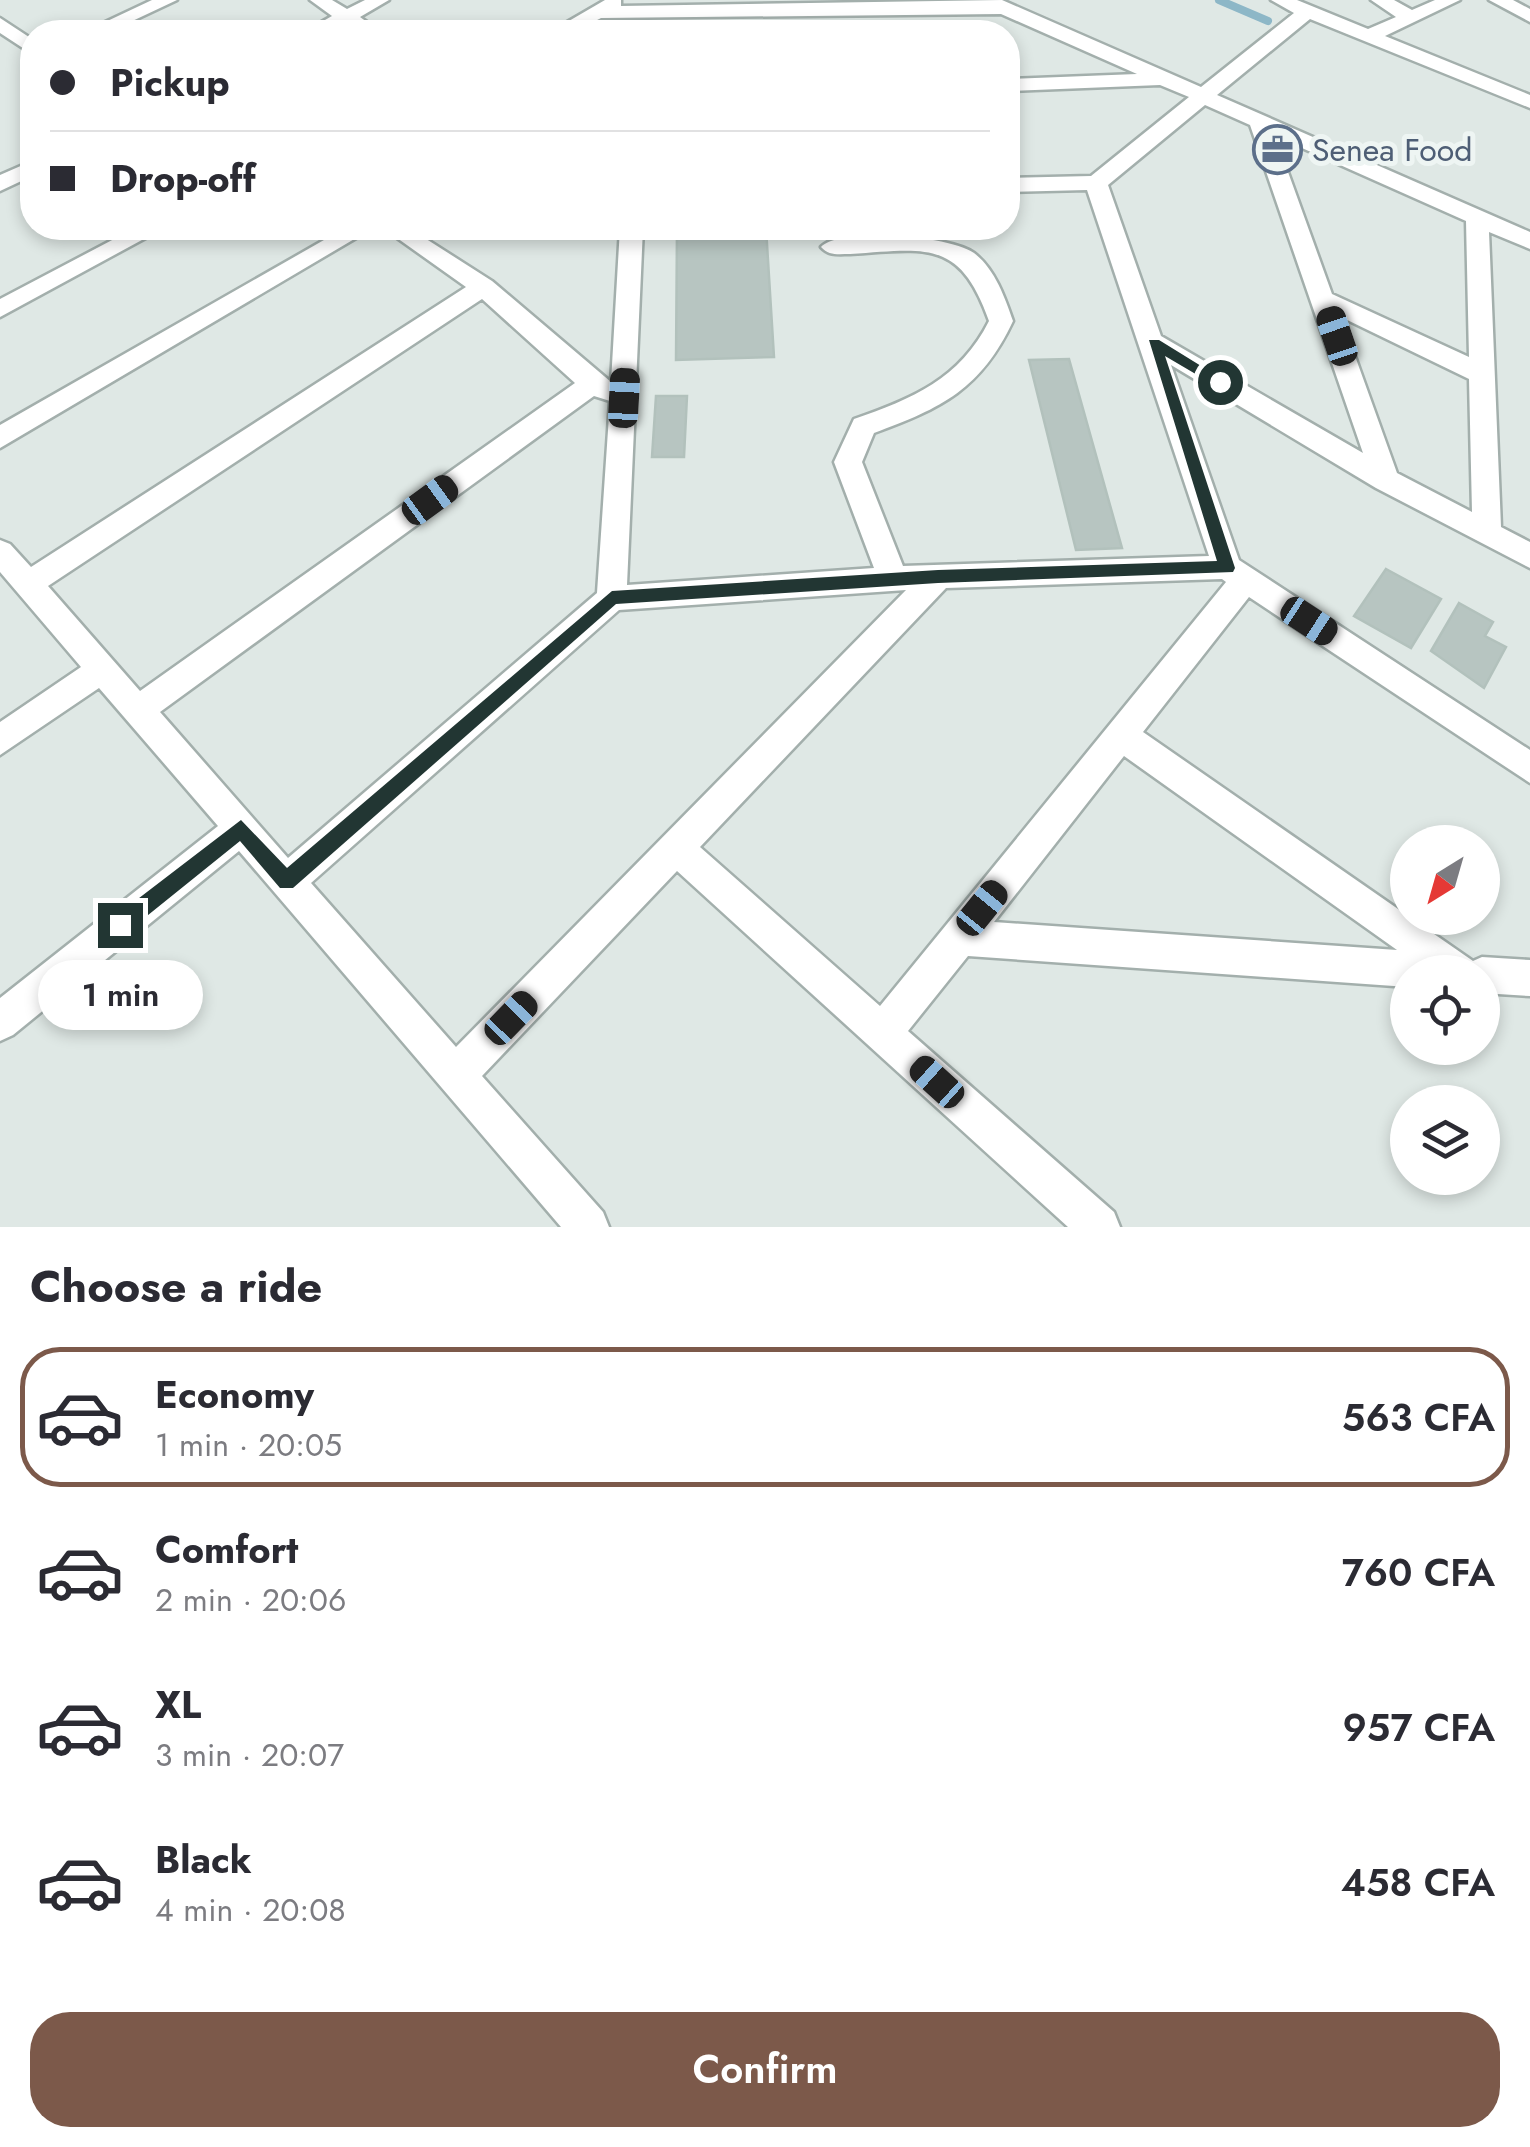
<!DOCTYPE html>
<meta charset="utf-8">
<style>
body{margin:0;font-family:Jost,sans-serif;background:#f2f2f3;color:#2b2b33;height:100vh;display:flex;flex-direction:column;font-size:38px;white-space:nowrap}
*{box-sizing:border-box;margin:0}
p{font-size:32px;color:#7c7c81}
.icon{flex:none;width:55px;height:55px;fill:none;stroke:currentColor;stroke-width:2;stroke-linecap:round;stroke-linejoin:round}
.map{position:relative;height:1227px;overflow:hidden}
.panel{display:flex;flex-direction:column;background:#fff;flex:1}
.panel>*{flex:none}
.top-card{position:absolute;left:20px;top:20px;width:1000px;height:220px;border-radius:40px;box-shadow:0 5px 15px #0003;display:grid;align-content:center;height:220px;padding:0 30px;background:#fff}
.needle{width:65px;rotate:217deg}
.fabs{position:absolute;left:1390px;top:825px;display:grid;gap:20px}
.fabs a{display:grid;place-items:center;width:110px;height:110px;border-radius:50%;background:#fff;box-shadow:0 5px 15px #0003;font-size:50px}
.end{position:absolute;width:45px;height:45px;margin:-22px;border:12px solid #223633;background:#fff;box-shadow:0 0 0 5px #fff}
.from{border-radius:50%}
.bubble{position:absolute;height:70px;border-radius:35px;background:#fff;box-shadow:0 5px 15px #0003;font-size:32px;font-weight:600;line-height:70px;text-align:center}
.car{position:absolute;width:30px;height:60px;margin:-30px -15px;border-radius:12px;box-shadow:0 0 8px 2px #0007;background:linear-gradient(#222 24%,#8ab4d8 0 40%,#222 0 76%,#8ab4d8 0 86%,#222 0)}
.top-card b{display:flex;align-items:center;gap:35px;height:95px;font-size:38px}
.top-card b+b{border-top:2px solid #e1e1e2}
.top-card i{width:25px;height:25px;background:#2b2b33}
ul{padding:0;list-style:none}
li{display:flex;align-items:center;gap:30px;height:140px;margin:0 20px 15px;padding:0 10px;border:5px solid transparent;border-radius:40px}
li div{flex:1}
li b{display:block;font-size:38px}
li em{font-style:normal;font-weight:600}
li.current{border-color:#7c594a}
li>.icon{width:90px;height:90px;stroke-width:1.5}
h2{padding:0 30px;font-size:45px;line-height:120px}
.action{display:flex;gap:20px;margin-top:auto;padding:20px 30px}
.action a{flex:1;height:115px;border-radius:40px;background:#7c594a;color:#fff;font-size:40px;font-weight:600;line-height:115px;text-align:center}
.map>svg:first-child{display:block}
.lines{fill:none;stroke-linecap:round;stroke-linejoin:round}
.stream{stroke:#8db7c7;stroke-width:8}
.building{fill:#b7c5c1;stroke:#b2c1bc;stroke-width:2.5}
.minor-casing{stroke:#a3afac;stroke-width:5}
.minor{fill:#fff;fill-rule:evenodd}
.route{fill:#223633}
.labels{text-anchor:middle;stroke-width:10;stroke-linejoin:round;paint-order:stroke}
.far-service-label{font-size:32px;fill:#4e5e75;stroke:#eef5f3;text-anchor:start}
</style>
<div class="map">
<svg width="1530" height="1227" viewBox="0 0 1530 1227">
<rect width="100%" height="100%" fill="#dfe8e5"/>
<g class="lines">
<path class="stream" d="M1219 0 1268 21"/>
</g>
<path class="building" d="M677 228H766L774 357 676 360Z
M1069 359 1122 548 1076 550 1029 360Z
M656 396H687L684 457H652Z
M1386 569 1441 599 1411 648 1354 616Z
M1459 603 1493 622 1485 636 1506 647 1484 688 1431 651Z"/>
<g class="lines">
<defs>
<path id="minor" d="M152 0H177L109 32H84Z
M310 0H332L347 9 365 0H389L360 17 381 32H359L345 24 327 32H304L332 16Z
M605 0H621V6L1002 0 1201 87 1294 13 1271 0H1297L1368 29 1396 17 1371 0H1394L1412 10 1435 0H1460L1385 36 1530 95V108L1310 19 1217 95 1530 232V249L1489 232 1501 527 1530 542V568L1376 488 1171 365 1239 560 1530 750V783L1249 597 1143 732 1473 961 1482 957 1530 960V996L1482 993V972H1408V987L968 956 908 1031 1114 1212 1120 1227H1068L677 871 482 1076 603 1212 609 1227H561L239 851 13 1035 0 1041V998L218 826 99 688 0 755V722L81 667 0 572V540L10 544 31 567 466 287 383 228H409L492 281 611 382 620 228H643L627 585 874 568 834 462 854 419C912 399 960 379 989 321 960 239 927 249 850 254 838 254 829 256 821 247 839 226 952 236 974 253 995 269 1005 298 1013 321 981 389 942 408 874 433L862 462 903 566 1209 556 1087 190 1008 192V178L1091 176 1189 97 1160 85 1008 91V79L1137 74 1001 14 601 18 574 32H550ZM1205 105 1250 125 1363 453 1161 336 1108 185ZM1275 136 1466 221 1469 357 1332 294ZM482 299 575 383 140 691 48 586ZM1341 317 1469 379 1472 512 1397 473ZM594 396 610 401 597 593 288 858 160 712ZM1222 579 1226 582 880 1006 700 847 946 588ZM906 590 456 1047 311 883 619 610ZM1124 756 1397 950 994 922Z
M1489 0H1513L1530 9V22Z
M0 18 32 39V54L0 33Z
M32 161V176L0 191V175Z
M135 228H164L0 317V299Z
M345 228H373L0 448V425Z"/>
</defs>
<use href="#minor" class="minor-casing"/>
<use href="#minor" class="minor"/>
</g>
<path class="route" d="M1149 340H1159L1227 382 1216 386 1165 356 1235 568 1233 572 938 583 616 604 293 888H280L240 841 127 932H113V918L241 820 287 868 612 591 938 570 1217 561Z"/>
<defs>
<symbol id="office-ring" viewBox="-11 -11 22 22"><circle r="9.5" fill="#eef5f3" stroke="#5c6f8a" stroke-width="1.5"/><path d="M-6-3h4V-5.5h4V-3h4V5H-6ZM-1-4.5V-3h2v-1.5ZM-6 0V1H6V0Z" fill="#5c6f8a"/></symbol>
</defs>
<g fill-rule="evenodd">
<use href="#office-ring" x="1250" y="122" width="55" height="55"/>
</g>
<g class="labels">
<g class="far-service-label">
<text x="1312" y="161">Senea Food</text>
</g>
</g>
</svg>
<div class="fabs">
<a><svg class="needle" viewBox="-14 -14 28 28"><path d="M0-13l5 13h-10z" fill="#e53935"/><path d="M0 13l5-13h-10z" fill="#7c7c81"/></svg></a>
<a><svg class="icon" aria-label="locate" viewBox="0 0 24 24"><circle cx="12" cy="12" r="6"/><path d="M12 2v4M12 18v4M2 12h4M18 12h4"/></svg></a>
<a><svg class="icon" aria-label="layers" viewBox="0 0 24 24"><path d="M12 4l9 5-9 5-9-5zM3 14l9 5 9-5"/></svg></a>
</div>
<i class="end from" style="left:1220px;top:382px"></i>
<i class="end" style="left:120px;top:925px"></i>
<div class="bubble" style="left:38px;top:960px;width:165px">1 min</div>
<i class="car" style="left:1337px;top:336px;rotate:341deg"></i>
<i class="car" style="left:624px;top:398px;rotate:3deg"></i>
<i class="car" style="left:430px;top:500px;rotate:54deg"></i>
<i class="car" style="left:1309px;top:621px;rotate:123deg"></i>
<i class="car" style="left:982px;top:908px;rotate:39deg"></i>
<i class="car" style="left:511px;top:1018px;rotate:44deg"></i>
<i class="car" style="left:937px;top:1082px;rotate:312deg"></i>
<div class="top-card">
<b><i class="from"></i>Pickup</b>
<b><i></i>Drop-off</b>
</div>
</div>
<section class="panel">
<h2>Choose a ride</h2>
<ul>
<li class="current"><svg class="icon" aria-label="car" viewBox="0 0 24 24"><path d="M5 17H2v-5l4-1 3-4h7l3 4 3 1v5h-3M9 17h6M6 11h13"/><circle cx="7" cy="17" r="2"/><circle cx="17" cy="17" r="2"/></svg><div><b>Economy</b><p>1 min · 20:05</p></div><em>563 CFA</em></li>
<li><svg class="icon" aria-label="car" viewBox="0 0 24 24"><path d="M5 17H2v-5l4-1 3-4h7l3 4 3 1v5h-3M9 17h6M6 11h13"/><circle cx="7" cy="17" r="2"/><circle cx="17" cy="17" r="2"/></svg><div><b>Comfort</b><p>2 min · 20:06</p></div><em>760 CFA</em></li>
<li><svg class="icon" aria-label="car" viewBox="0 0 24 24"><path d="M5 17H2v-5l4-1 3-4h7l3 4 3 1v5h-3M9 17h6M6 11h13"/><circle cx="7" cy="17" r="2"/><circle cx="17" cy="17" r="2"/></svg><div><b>XL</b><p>3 min · 20:07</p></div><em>957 CFA</em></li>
<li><svg class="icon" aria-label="car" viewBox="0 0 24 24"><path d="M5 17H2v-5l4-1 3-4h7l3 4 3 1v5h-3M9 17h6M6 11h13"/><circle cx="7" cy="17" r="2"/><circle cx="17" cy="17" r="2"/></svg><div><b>Black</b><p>4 min · 20:08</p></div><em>458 CFA</em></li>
</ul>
<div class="action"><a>Confirm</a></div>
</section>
